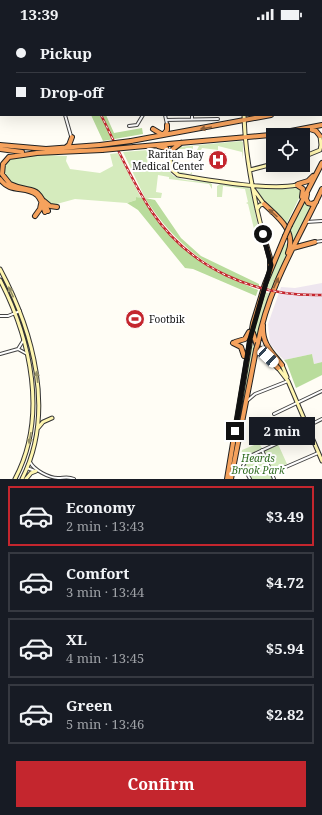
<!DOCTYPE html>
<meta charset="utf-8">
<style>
body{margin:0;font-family:"Noto Serif",serif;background:#242831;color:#f1f3f6;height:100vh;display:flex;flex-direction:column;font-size:15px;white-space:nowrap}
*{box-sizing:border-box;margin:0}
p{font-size:13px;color:#9ea1a6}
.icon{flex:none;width:22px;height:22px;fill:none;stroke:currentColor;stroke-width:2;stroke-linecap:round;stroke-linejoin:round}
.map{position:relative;height:451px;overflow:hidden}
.side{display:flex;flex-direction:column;background:#171b24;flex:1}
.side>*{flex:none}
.banner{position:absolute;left:0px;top:0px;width:322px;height:88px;box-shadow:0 4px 16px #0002;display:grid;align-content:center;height:88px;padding:0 16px;background:#171b24}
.tools{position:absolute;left:266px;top:100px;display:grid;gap:8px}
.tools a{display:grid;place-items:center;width:44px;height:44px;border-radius:0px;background:#171b24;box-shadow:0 4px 16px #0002;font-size:20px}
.end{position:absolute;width:18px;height:18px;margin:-9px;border:5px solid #111;background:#fff;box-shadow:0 0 0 2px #fff}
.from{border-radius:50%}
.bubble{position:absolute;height:28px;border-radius:0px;background:#171b24;box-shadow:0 4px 16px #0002;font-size:13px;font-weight:700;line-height:28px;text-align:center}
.car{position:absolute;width:12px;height:24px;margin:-12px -6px;border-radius:5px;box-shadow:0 0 3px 1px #0007;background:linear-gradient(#fff 24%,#345 0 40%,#fff 0 76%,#345 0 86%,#fff 0)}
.banner b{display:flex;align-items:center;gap:14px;height:38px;font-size:15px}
.banner b+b{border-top:1px solid #363941}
.banner i{width:10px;height:10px;background:#f1f3f6}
ul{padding:7px 0 0;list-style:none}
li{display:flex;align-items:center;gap:12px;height:60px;margin:0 8px 6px;padding:0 8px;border:2px solid #363941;border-radius:0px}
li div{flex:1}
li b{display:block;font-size:15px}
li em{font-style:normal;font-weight:700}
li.selected{border-color:#c4262e}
li>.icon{width:36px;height:36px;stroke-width:1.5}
.cta{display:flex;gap:8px;margin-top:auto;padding:8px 16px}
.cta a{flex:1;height:46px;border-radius:0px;background:#c4262e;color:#fff;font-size:16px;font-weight:700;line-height:46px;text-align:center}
.status{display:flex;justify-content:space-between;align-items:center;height:28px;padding:0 20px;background:#171b24;direction:ltr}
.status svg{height:11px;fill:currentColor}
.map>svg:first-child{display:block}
.industrial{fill:#eee6ef}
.green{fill:#d5ebbd}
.forest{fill:#b9dc9c}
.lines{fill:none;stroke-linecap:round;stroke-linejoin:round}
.street-casing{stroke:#444;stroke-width:4}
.secondary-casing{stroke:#333;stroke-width:5}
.highway-casing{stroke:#222;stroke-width:6}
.street{stroke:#fff;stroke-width:2}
.secondary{stroke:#fff6b0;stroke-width:3}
.highway{stroke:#f5a25d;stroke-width:4}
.rail-casing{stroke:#c4262e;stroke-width:2.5}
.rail{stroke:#fff;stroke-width:1;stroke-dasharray:3;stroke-linecap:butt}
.highway-bridge-casing{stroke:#222;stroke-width:6;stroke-linecap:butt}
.highway-bridge{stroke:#f5a25d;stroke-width:4}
.oneway{fill:#8e613b}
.oneway2{fill:#948f68}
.route{stroke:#111;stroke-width:5}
.labels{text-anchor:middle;stroke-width:4;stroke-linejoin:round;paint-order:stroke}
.poi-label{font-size:10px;fill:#111;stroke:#fff;text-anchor:end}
.park-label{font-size:10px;font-style:italic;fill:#2f6b1f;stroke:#fff}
</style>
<div class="status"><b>13:39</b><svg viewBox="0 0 49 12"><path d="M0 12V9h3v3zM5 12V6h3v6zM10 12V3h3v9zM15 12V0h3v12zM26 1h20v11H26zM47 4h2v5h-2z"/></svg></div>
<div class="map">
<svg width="322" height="451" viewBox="0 0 322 451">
<rect width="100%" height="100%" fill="#fffdf5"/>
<path class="industrial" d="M322 255V334L314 336 312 326 284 332 270 316 268 296 281 259 295 260Z"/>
<path class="green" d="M241 113 243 114V131L242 124 218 118V122L202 120 199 126 197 122 199 118H193V122L191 121H178V130H175L177 143 190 146 192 144V146H190L176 144 172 137 173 124 178 119Z
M148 122 147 139 168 138C170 155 196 152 209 154L212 156V161L209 156 169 151V149L158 147 156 164 162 165 161 170H145L123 124Z
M118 125 141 170 136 169V172L127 175 75 171 53 177 46 173 35 161 12 156 5 149V135C20 122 48 128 67 128L66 133 70 141 100 145 113 138 110 126Z
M220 156 248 159 251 161 258 199 257 201H254L248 176 246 175 248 174 245 161 223 158 222 169H217V158Z
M297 158 301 160 302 164 286 197C277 184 262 176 257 161L258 159 289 161Z
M304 174 312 178 293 213 290 202Z
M289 214 286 227 271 262 265 261 283 218Z
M264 264 269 265 256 315 254 307Z
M252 316 255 320 235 421 244 355Z
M259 415 263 422 278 416 287 436 272 443 275 451H250L240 434 242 422Z"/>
<path class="forest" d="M91 87H106L114 105 142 100 143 106 103 113Z
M136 169 143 170C172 220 206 241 258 262L256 268 193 241 185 240 138 182 127 175 136 172Z
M145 170 155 172 181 210 201 228 259 256V259C210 245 172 213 145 170Z
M312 326 314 336 322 334V347L296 360 287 336 284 332Z"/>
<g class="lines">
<defs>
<path id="street" d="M29 0V1
M72 0V1
M147 0 148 1
M292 0 293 1
M200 1V0
M224 1V0
M276 1 280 0
M321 15 322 14
M321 43H322
M65 87 71 108
M165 87 167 96
M192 91V87
M166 92 218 91
M129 98 137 97 143 87
M306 194 322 193
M315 214 322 213
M0 288H8L20 283
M18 321 23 313
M0 326 18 321 27 326
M248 372 255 366 288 353
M274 386 322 363
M308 398 322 391
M262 422 274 451
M30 434C34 442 49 450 58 450 64 450 68 448 74 451
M27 440 35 443
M272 445 318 425
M250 451 243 438 248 429 308 401"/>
<path id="secondary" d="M233 0V1
M244 87C245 127 253 167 263 206
M170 128 171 141 178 147C208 152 269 163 297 157
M303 129 320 122 321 117 320 108
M250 142 273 136
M254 162 264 176 260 177 257 181
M0 241C33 303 56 384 22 451
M0 252C31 312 48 389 15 451
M282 337 287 349
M278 340 288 353 322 433
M38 400 43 394 52 390
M26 451 31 445 36 443"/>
<path id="highway" d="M321 73H322
M153 101 163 107 167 102V97
M310 101 316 103 320 108
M131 113 271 87
M0 117 46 121 100 117
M158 118 166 120 170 128
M134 119 270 107 322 97
M65 120 69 117 72 109
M0 121 22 124
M36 125 102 122
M37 125 9 129 3 136 2 146 10 156C33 167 35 153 48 183
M170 128 173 121 181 115
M0 151C10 166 26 157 37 167 41 171 43 178 45 184
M298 156 308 153 313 148
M297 157 303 161 302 169
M307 166 306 171 308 175 312 176 316 174
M44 173 50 178 57 179
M264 176C278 189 297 203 288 225
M35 188 40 181 41 176
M290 197 322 135
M263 206 270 230V241
M293 220 315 214
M263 297C262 316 271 323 282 337
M253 305 257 318 278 340
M235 314 245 311 249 304
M233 315 241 319 244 328
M258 315C268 260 298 212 322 161
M227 451 253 295 265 256 285 208
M231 451 256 322"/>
</defs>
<use href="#street" class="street-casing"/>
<use href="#secondary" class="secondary-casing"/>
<use href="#highway" class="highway-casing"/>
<use href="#street" class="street"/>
<use href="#secondary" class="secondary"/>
<use href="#highway" class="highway"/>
<defs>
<path id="rail" d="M56 0V1
M101 87C117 119 132 154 152 184 190 240 255 269 322 267"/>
</defs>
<use href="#rail" class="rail-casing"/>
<use href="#rail" class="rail"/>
<defs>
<path id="highway-bridge" d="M100 117 131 113
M102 122 134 119
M285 208 290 197
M256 322 258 315"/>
</defs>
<use href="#highway-bridge" class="highway-bridge-casing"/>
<use href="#highway-bridge" class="highway-bridge"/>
</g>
<defs><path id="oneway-solid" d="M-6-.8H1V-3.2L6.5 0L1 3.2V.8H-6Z"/></defs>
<g class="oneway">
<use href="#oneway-solid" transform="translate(206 100) rotate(170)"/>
<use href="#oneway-solid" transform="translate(273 185) rotate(-138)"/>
<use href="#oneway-solid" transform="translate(276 255) rotate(-65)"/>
</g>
<g class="oneway2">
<use href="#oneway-solid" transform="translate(11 264) rotate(-115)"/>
<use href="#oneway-solid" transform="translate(37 349) rotate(-97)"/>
<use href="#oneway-solid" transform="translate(30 410) rotate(100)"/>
</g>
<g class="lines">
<path class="route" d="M235 403 250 311 271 237 263 206"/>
</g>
<defs>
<symbol id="hospital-disc" viewBox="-11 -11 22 22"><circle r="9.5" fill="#c4262e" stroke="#fff"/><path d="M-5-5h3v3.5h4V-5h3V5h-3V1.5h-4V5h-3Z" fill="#fff"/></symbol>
<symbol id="stadium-disc" viewBox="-11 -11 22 22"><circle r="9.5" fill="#c4262e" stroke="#fff"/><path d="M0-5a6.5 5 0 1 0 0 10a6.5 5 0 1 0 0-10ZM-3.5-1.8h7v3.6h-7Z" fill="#fff"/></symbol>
</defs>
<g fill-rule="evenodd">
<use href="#hospital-disc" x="207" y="121" width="22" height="22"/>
<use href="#stadium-disc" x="124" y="280" width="22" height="22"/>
</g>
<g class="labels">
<g class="poi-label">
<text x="204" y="130">Raritan Bay<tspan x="204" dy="12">Medical Center</tspan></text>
<text x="149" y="295" text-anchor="start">Footbik</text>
</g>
<g class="park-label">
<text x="258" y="434">Heards<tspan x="258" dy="12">Brook Park</tspan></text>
</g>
</g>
</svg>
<div class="tools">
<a><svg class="icon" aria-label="locate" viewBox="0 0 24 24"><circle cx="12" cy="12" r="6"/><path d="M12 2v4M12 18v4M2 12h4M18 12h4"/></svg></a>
</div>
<i class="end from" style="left:263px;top:206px"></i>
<i class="end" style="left:235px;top:403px"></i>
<div class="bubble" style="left:249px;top:389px;width:66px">2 min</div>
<i class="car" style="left:268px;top:329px;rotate:133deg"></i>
<div class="banner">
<b><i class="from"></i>Pickup</b>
<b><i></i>Drop-off</b>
</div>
</div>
<section class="side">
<ul>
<li class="selected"><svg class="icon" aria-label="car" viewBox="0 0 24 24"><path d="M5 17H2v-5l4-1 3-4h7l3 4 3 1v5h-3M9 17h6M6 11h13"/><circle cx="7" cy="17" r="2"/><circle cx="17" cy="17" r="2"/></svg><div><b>Economy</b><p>2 min · 13:43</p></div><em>$3.49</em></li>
<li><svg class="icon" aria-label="car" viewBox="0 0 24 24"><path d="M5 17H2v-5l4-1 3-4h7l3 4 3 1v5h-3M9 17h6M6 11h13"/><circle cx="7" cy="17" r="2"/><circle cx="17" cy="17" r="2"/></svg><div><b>Comfort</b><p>3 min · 13:44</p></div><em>$4.72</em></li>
<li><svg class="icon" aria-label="car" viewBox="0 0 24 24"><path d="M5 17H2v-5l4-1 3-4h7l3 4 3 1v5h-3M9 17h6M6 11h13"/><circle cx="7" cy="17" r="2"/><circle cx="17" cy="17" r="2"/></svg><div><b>XL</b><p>4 min · 13:45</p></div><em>$5.94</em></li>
<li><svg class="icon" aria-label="car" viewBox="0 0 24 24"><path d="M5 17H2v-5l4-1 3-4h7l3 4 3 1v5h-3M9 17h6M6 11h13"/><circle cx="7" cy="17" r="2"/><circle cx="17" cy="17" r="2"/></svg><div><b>Green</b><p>5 min · 13:46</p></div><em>$2.82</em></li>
</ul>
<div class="cta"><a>Confirm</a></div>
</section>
